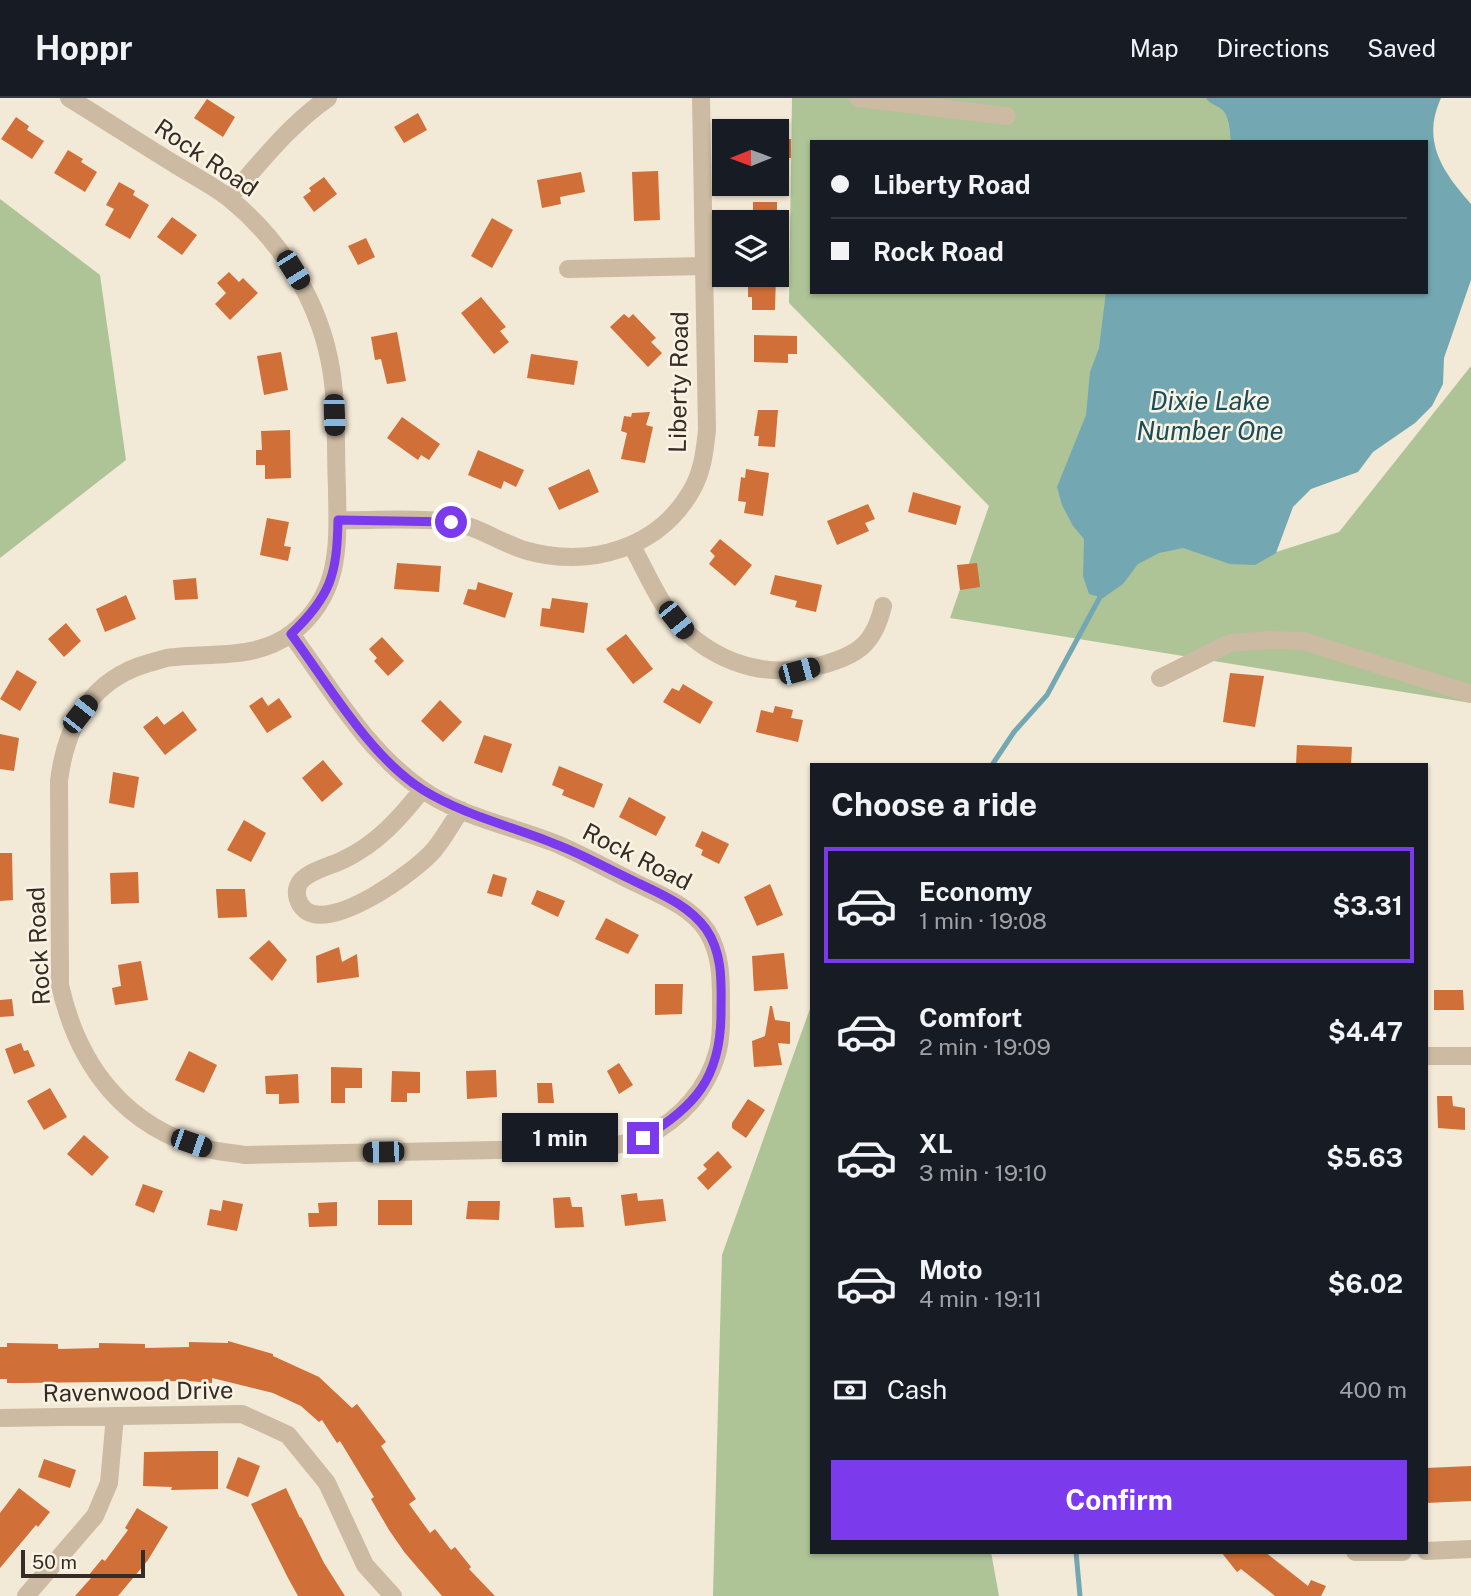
<!DOCTYPE html>
<meta charset="utf-8">
<style>
body{margin:0;font-family:"Public Sans",sans-serif;background:#242831;color:#f1f3f6;height:100vh;display:flex;flex-direction:column;font-size:26px;white-space:nowrap}
*{box-sizing:border-box;margin:0}
p{font-size:23px;color:#9ea1a6}
.icon{flex:none;width:38px;height:38px;fill:none;stroke:currentColor;stroke-width:2;stroke-linecap:round;stroke-linejoin:round}
.map{position:relative;flex:1;overflow:hidden}
.drawer{position:absolute;left:810px;top:665px;width:618px;height:791px;display:flex;flex-direction:column;background:#171b24;border-radius:0px;box-shadow:0 2px 5px #0004}
.drawer>*{flex:none}
.banner{position:absolute;left:810px;top:42px;width:618px;height:154px;border-radius:0px;box-shadow:0 2px 5px #0004;display:grid;align-content:center;height:154px;padding:0 21px;background:#171b24}
.needle{width:46px;rotate:269deg}
.controls{position:absolute;left:712px;top:21px;display:grid;gap:14px}
.controls a{display:grid;place-items:center;width:77px;height:77px;border-radius:0px;background:#171b24;box-shadow:0 2px 5px #0004;font-size:35px}
.scale{position:absolute;left:21px;bottom:18px;width:124px;box-sizing:border-box;padding-left:7px;border:4px solid #352c25;border-top:0;font-size:19px;line-height:24px;white-space:nowrap;color:#352c25;-webkit-text-stroke:5px #faf3e3;paint-order:stroke}
.end{position:absolute;width:32px;height:32px;margin:-16px;border:9px solid #7c3aed;background:#fff;box-shadow:0 0 0 4px #fff}
.from{border-radius:50%}
.bubble{position:absolute;height:49px;border-radius:0px;background:#171b24;box-shadow:0 2px 5px #0004;font-size:23px;font-weight:700;line-height:49px;text-align:center}
.car{position:absolute;width:21px;height:42px;margin:-21px -10px;border-radius:9px;box-shadow:0 0 5px 2px #0007;background:linear-gradient(#222 24%,#8ab4d8 0 40%,#222 0 76%,#8ab4d8 0 86%,#222 0)}
.banner b{display:flex;align-items:center;gap:24px;height:66px;font-size:26px}
.banner b+b{border-top:2px solid #363941}
.banner i{width:18px;height:18px;background:#f1f3f6}
ul{padding:0;list-style:none}
li{display:flex;align-items:center;gap:21px;height:116px;margin:0 14px 10px;padding:0 7px;border:4px solid transparent;border-radius:0px}
li div{flex:1}
li b{display:block;font-size:26px}
li em{font-style:normal;font-weight:700}
li.active{border-color:#7c3aed}
li>.icon{width:63px;height:63px;stroke-width:1.5}
h2{padding:0 21px;font-size:32px;line-height:84px}
.pay{display:flex;align-items:center;gap:18px;height:77px;padding:0 21px;font-size:26px}
.pay p{margin-inline-start:auto}
.primary-button{display:flex;gap:14px;margin-top:auto;padding:14px 21px}
.primary-button a{flex:1;height:80px;border-radius:0px;background:#7c3aed;color:#fff;font-size:28px;font-weight:700;line-height:80px;text-align:center}
header{display:flex;align-items:center;gap:42px;box-sizing:border-box;height:98px;padding:0 35px;background:#171b24;border-bottom:2px solid #363941}
header strong{font-size:33px}
nav{display:flex;gap:38px;margin-inline-start:auto;font-size:24px}
.map>svg:first-child{display:block}
.green{fill:#aec396}
.water{fill:#73a8b2}
.lines{fill:none;stroke-linecap:round;stroke-linejoin:round}
.stream{stroke:#73a8b2;stroke-width:5}
.building{fill:#d06f38}
.minor{stroke:#ccbaa2;stroke-width:18}
.route{stroke:#7c3aed;stroke-width:9}
.labels{text-anchor:middle;stroke-width:5;stroke-linejoin:round;paint-order:stroke}
.street-label{font-size:24px;fill:#352c25;stroke:#faf3e3}
.water-label{font-size:26px;font-style:italic;fill:#184d5a;stroke:#faf3e3}
</style>
<header>
<strong>Hoppr</strong>
<nav><a>Map</a><a>Directions</a><a>Saved</a></nav>
</header>
<div class="map">
<svg width="1471" height="1498" viewBox="0 0 1471 1498">
<rect width="100%" height="100%" fill="#f3e9d7"/>
<path class="green" d="M792 0H1225L1231 44H812V194H1127L1264 458 1339 434 1471 268V605L950 520 989 408 789 205Z
M0 101 100 177 126 362 0 460Z
M812 905V1454H991L999 1498H713L722 1157Z"/>
<path class="water" d="M1206 0H1441C1421 44 1443 74 1471 106V182L1444 260 1443 286 1432 308 1415 325 1373 354 1358 374 1311 391 1293 409 1276 455 1255 467 1230 466 1183 450 1159 455 1138 466 1123 486 1103 500 1089 496 1083 478 1084 441 1073 428 1062 407 1057 389 1086 317 1090 274 1099 250 1106 194H1426V44H1231C1229 33 1230 16 1220 10 1214 6 1210 6 1206 0Z"/>
<g class="lines">
<path class="stream" d="M992 667 1014 634 1047 597 1100 499
M1076 1454 1080 1498"/>
</g>
<path class="building" d="M207 1 235 19 223 39 194 20Z
M418 15 427 32 404 45 394 29Z
M16 19 29 28 27 32 44 43 32 61 1 41Z
M777 41H791V60H777Z
M68 52 83 61 81 64 97 74 85 94 54 75Z
M658 73 660 122 634 123 632 74Z
M581 74 585 94 560 99 561 106 542 110 537 82Z
M324 79 337 96 314 114 303 99 311 93 309 90Z
M119 84 135 93 133 97 149 107 130 141 105 127 114 111 106 107Z
M753 104H777V124H753Z
M172 119 197 137 182 157 157 139Z
M492 120 513 132 492 170 471 158Z
M366 140 375 159 358 167 348 148Z
M229 174 239 184 243 180 258 195 230 222 215 206 226 195 217 185Z
M748 177H776L775 212H752V199H748Z
M481 199 506 229 500 233 509 244 494 256 461 215Z
M624 216 629 220 633 216 656 240 651 244 662 255 648 269 610 229Z
M397 234 406 283 387 286 381 261 375 262 371 239Z
M754 237 797 238V256H788V265L754 264Z
M281 254 288 292 264 297 257 258Z
M531 256 578 263 574 287 527 280Z
M758 312H778L775 349 758 348 759 338H754Z
M650 314 646 327 653 329 645 365 621 361 627 335 621 333 624 318 631 319 632 315Z
M402 319 440 346 429 362 421 357 418 362 387 340Z
M290 332 291 380 265 381V367H256V352H262L261 333Z
M478 352 524 372 516 389 504 383 501 391 468 377Z
M589 371 599 394 559 412 548 390Z
M746 371 769 375 763 418 744 415 746 404 738 403 741 379 745 380Z
M913 394 961 408 956 427 908 414Z
M868 406 875 421 865 425 869 433 837 447 827 423Z
M267 420 289 424 284 448 291 449 288 463 260 457Z
M720 441 752 467 735 488 709 466 715 458 710 453Z
M397 465 441 468 439 494 394 491Z
M977 465 980 489 960 492 957 467Z
M775 477 822 487 816 514 795 509 797 503 770 496Z
M196 480 198 501 175 502 173 482Z
M478 484 513 495 505 520 463 506 468 491 476 492Z
M126 497 136 521 105 534 96 511Z
M552 500 588 505 584 535 540 528 542 510 550 511Z
M66 525 81 543 64 559 48 541Z
M626 536 653 571 633 586 606 551Z
M382 539 404 563 388 578 374 563 377 560 369 551Z
M17 572 37 584 20 613 0 601Z
M1230 575 1264 578 1255 629 1223 624Z
M683 586 713 604 700 626 663 604 672 590 679 593Z
M262 599 268 608 279 600 292 619 267 635 249 608Z
M440 602 462 624 443 644 421 623Z
M775 608 793 612 791 620 803 622 798 644 756 634 761 612 773 615Z
M183 613 197 632 165 657 143 629 157 618 164 627Z
M0 636 19 640 14 673 0 671Z
M484 637 512 646 502 675 474 665Z
M1297 647 1352 649 1351 667H1296Z
M323 662 343 686 322 704 302 680Z
M559 668 603 686 594 710 562 697 564 692 552 687Z
M113 674 139 679 134 710 109 705Z
M629 699 666 719 656 738 619 719Z
M244 722 266 735 251 764 227 752Z
M702 733 729 746 719 766 701 757 703 752 695 748Z
M0 755H12L13 802 0 803Z
M138 774 139 805 111 806 110 775Z
M493 776 507 780 502 799 487 795Z
M770 786 783 817 757 828 744 799Z
M216 791H245L247 819 218 820Z
M537 792 565 803 558 819 531 806Z
M606 820 639 837 628 856 595 841Z
M269 842 287 862 272 883 249 860Z
M339 849 342 864 357 856 359 879 317 885 316 858Z
M784 855 788 891 754 893 752 858Z
M141 863 148 902 115 907 112 890 121 888 118 867Z
M655 886H683L682 916 655 917Z
M1434 892H1463L1464 912H1434Z
M12 901 14 918 0 919V902Z
M770 908H772L775 922 790 924V946L778 945 782 967 754 969 752 943 765 938Z
M21 945 24 953 28 952 35 968 14 976 5 951Z
M189 953 217 967 204 995 175 982Z
M619 965 633 987 619 996 607 973Z
M331 969 362 970V990H345V1005H331Z
M496 972 497 999 467 1001 466 973Z
M392 973 420 974V995H407V1004H391Z
M298 976 299 1005 279 1006V996H266L265 978Z
M537 985H552L554 1005H538Z
M50 990 67 1019 44 1032 27 1003Z
M1437 998H1452L1453 1008 1465 1010V1032L1438 1030Z
M748 1001 765 1012 746 1040 732 1030V1025Z
M84 1037 109 1059 92 1078 67 1056Z
M718 1053 732 1069 708 1092 697 1080 707 1071 703 1067Z
M143 1086 163 1093 154 1115 135 1107Z
M637 1095 638 1103 663 1101 666 1123 625 1128 621 1097Z
M570 1099 572 1109H582L584 1129 555 1130 553 1100Z
M223 1102 243 1106 237 1133 207 1127 210 1111 221 1113Z
M378 1102H412V1127H378Z
M468 1103H500L499 1122 466 1121Z
M337 1104V1128L309 1129 308 1115H319L318 1105Z
M228 1243 273 1256V1258L319 1279 352 1310 357 1306 386 1344 381 1348 416 1401 409 1406 430 1435 435 1431 451 1452 455 1449 471 1469 469 1471 495 1498H442L405 1455 389 1432 371 1401 374 1399 340 1343 337 1345 322 1322 319 1324 301 1308 273 1295 212 1280V1285L188 1283 20 1285H7V1281H0V1249H7V1245L58 1246V1251L99 1250V1245L145 1246V1250L189 1249V1244L228 1245Z
M199 1353H218V1391L171 1392 172 1389 143 1388 144 1354Z
M238 1359 260 1368 248 1399 226 1390Z
M44 1361 76 1372 70 1390 38 1379Z
M1471 1368V1403L1426 1405V1370Z
M19 1390 50 1414 38 1429 36 1427 0 1470V1415Z
M286 1390 300 1420 301 1419 324 1465 345 1498H298L288 1480 251 1406Z
M137 1410 168 1429 148 1462 118 1498H75L91 1480 88 1478 102 1461 105 1463 128 1432 125 1430Z
M1221 1454H1265L1308 1488 1311 1482 1326 1488 1321 1498H1275L1241 1471 1237 1474Z"/>
<g class="lines">
<path class="minor" d="M69 0C105 22 140 45 176 67 194 78 214 88 230 101 279 141 316 198 329 260 338 302 335 348 337 391 338 448 341 497 292 535 258 561 214 555 175 559 166 559 157 563 149 565 92 581 66 626 59 683L60 887C78 968 125 1030 208 1051 220 1054 233 1055 245 1057L604 1050C617 1046 633 1045 645 1039 681 1021 708 991 718 952 722 937 721 921 721 905 721 879 721 856 707 833 691 809 663 798 638 786 611 773 585 758 557 746 512 728 460 719 420 690 365 651 330 589 291 536
M858 0 1007 18
M229 100C260 65 289 27 328 0
M568 171 704 168
M338 422C374 423 413 419 450 424 476 427 499 444 524 452 589 471 661 451 694 388 703 370 705 351 707 332L701 0
M632 448C648 477 662 513 687 535 726 569 772 580 822 567 858 557 874 546 883 508
M1160 580 1230 545 1268 542 1303 543 1471 596
M422 692C400 720 377 746 343 762 331 768 303 774 298 788 295 796 298 806 305 812 332 834 415 774 434 752 444 740 452 725 461 712
M1426 958H1471
M0 1320 242 1316 288 1337 327 1385 365 1467 393 1498
M1426 1453 1471 1451
M1355 1454H1403
M26 1498 95 1418 109 1385 115 1318"/>
</g>
<g class="lines">
<path class="route" d="M451 424 338 422C337 476 331 498 291 536 328 586 370 659 423 692 464 717 511 728 555 746 582 756 606 770 632 782 658 795 688 806 706 831 724 857 721 888 721 918 720 980 695 1009 643 1040"/>
</g>
<g class="labels">
<g class="street-label">
<text transform="translate(206 60) rotate(34)" y="8">Rock Road</text>
<text transform="translate(679 284) rotate(-89)" y="8">Liberty Road</text>
<text transform="translate(637 759) rotate(27)" y="8">Rock Road</text>
<text transform="translate(39 848) rotate(-93)" y="8">Rock Road</text>
<text transform="translate(138 1294) rotate(-1)" y="8">Ravenwood Drive</text>
</g>
<g class="water-label">
<text x="1210" y="312">Dixie Lake<tspan x="1210" dy="30">Number One</tspan></text>
</g>
</g>
</svg>
<div class="controls">
<a><svg class="needle" viewBox="-14 -14 28 28"><path d="M0-13l5 13h-10z" fill="#e53935"/><path d="M0 13l5-13h-10z" fill="#9ea1a6"/></svg></a>
<a><svg class="icon" aria-label="layers" viewBox="0 0 24 24"><path d="M12 4l9 5-9 5-9-5zM3 14l9 5 9-5"/></svg></a>
</div>
<div class="scale">50 m</div>
<i class="end from" style="left:451px;top:424px"></i>
<i class="end" style="left:643px;top:1040px"></i>
<div class="bubble" style="left:502px;top:1015px;width:116px">1 min</div>
<i class="car" style="left:293px;top:172px;rotate:148deg"></i>
<i class="car" style="left:334px;top:317px;rotate:178deg"></i>
<i class="car" style="left:676px;top:522px;rotate:141deg"></i>
<i class="car" style="left:799px;top:573px;rotate:75deg"></i>
<i class="car" style="left:80px;top:616px;rotate:38deg"></i>
<i class="car" style="left:191px;top:1045px;rotate:109deg"></i>
<i class="car" style="left:383px;top:1054px;rotate:269deg"></i>
<div class="banner">
<b><i class="from"></i>Liberty Road</b>
<b><i></i>Rock Road</b>
</div>
<section class="drawer">
<h2>Choose a ride</h2>
<ul>
<li class="active"><svg class="icon" aria-label="car" viewBox="0 0 24 24"><path d="M5 17H2v-5l4-1 3-4h7l3 4 3 1v5h-3M9 17h6M6 11h13"/><circle cx="7" cy="17" r="2"/><circle cx="17" cy="17" r="2"/></svg><div><b>Economy</b><p>1 min · 19:08</p></div><em>$3.31</em></li>
<li><svg class="icon" aria-label="car" viewBox="0 0 24 24"><path d="M5 17H2v-5l4-1 3-4h7l3 4 3 1v5h-3M9 17h6M6 11h13"/><circle cx="7" cy="17" r="2"/><circle cx="17" cy="17" r="2"/></svg><div><b>Comfort</b><p>2 min · 19:09</p></div><em>$4.47</em></li>
<li><svg class="icon" aria-label="car" viewBox="0 0 24 24"><path d="M5 17H2v-5l4-1 3-4h7l3 4 3 1v5h-3M9 17h6M6 11h13"/><circle cx="7" cy="17" r="2"/><circle cx="17" cy="17" r="2"/></svg><div><b>XL</b><p>3 min · 19:10</p></div><em>$5.63</em></li>
<li><svg class="icon" aria-label="car" viewBox="0 0 24 24"><path d="M5 17H2v-5l4-1 3-4h7l3 4 3 1v5h-3M9 17h6M6 11h13"/><circle cx="7" cy="17" r="2"/><circle cx="17" cy="17" r="2"/></svg><div><b>Moto</b><p>4 min · 19:11</p></div><em>$6.02</em></li>
</ul>
<div class="pay"><svg class="icon" aria-label="cash" viewBox="0 0 24 24"><path d="M3 7h18v10H3z"/><circle cx="12" cy="12" r="2"/></svg>Cash<p>400 m</p></div>
<div class="primary-button"><a>Confirm</a></div>
</section>
</div>
